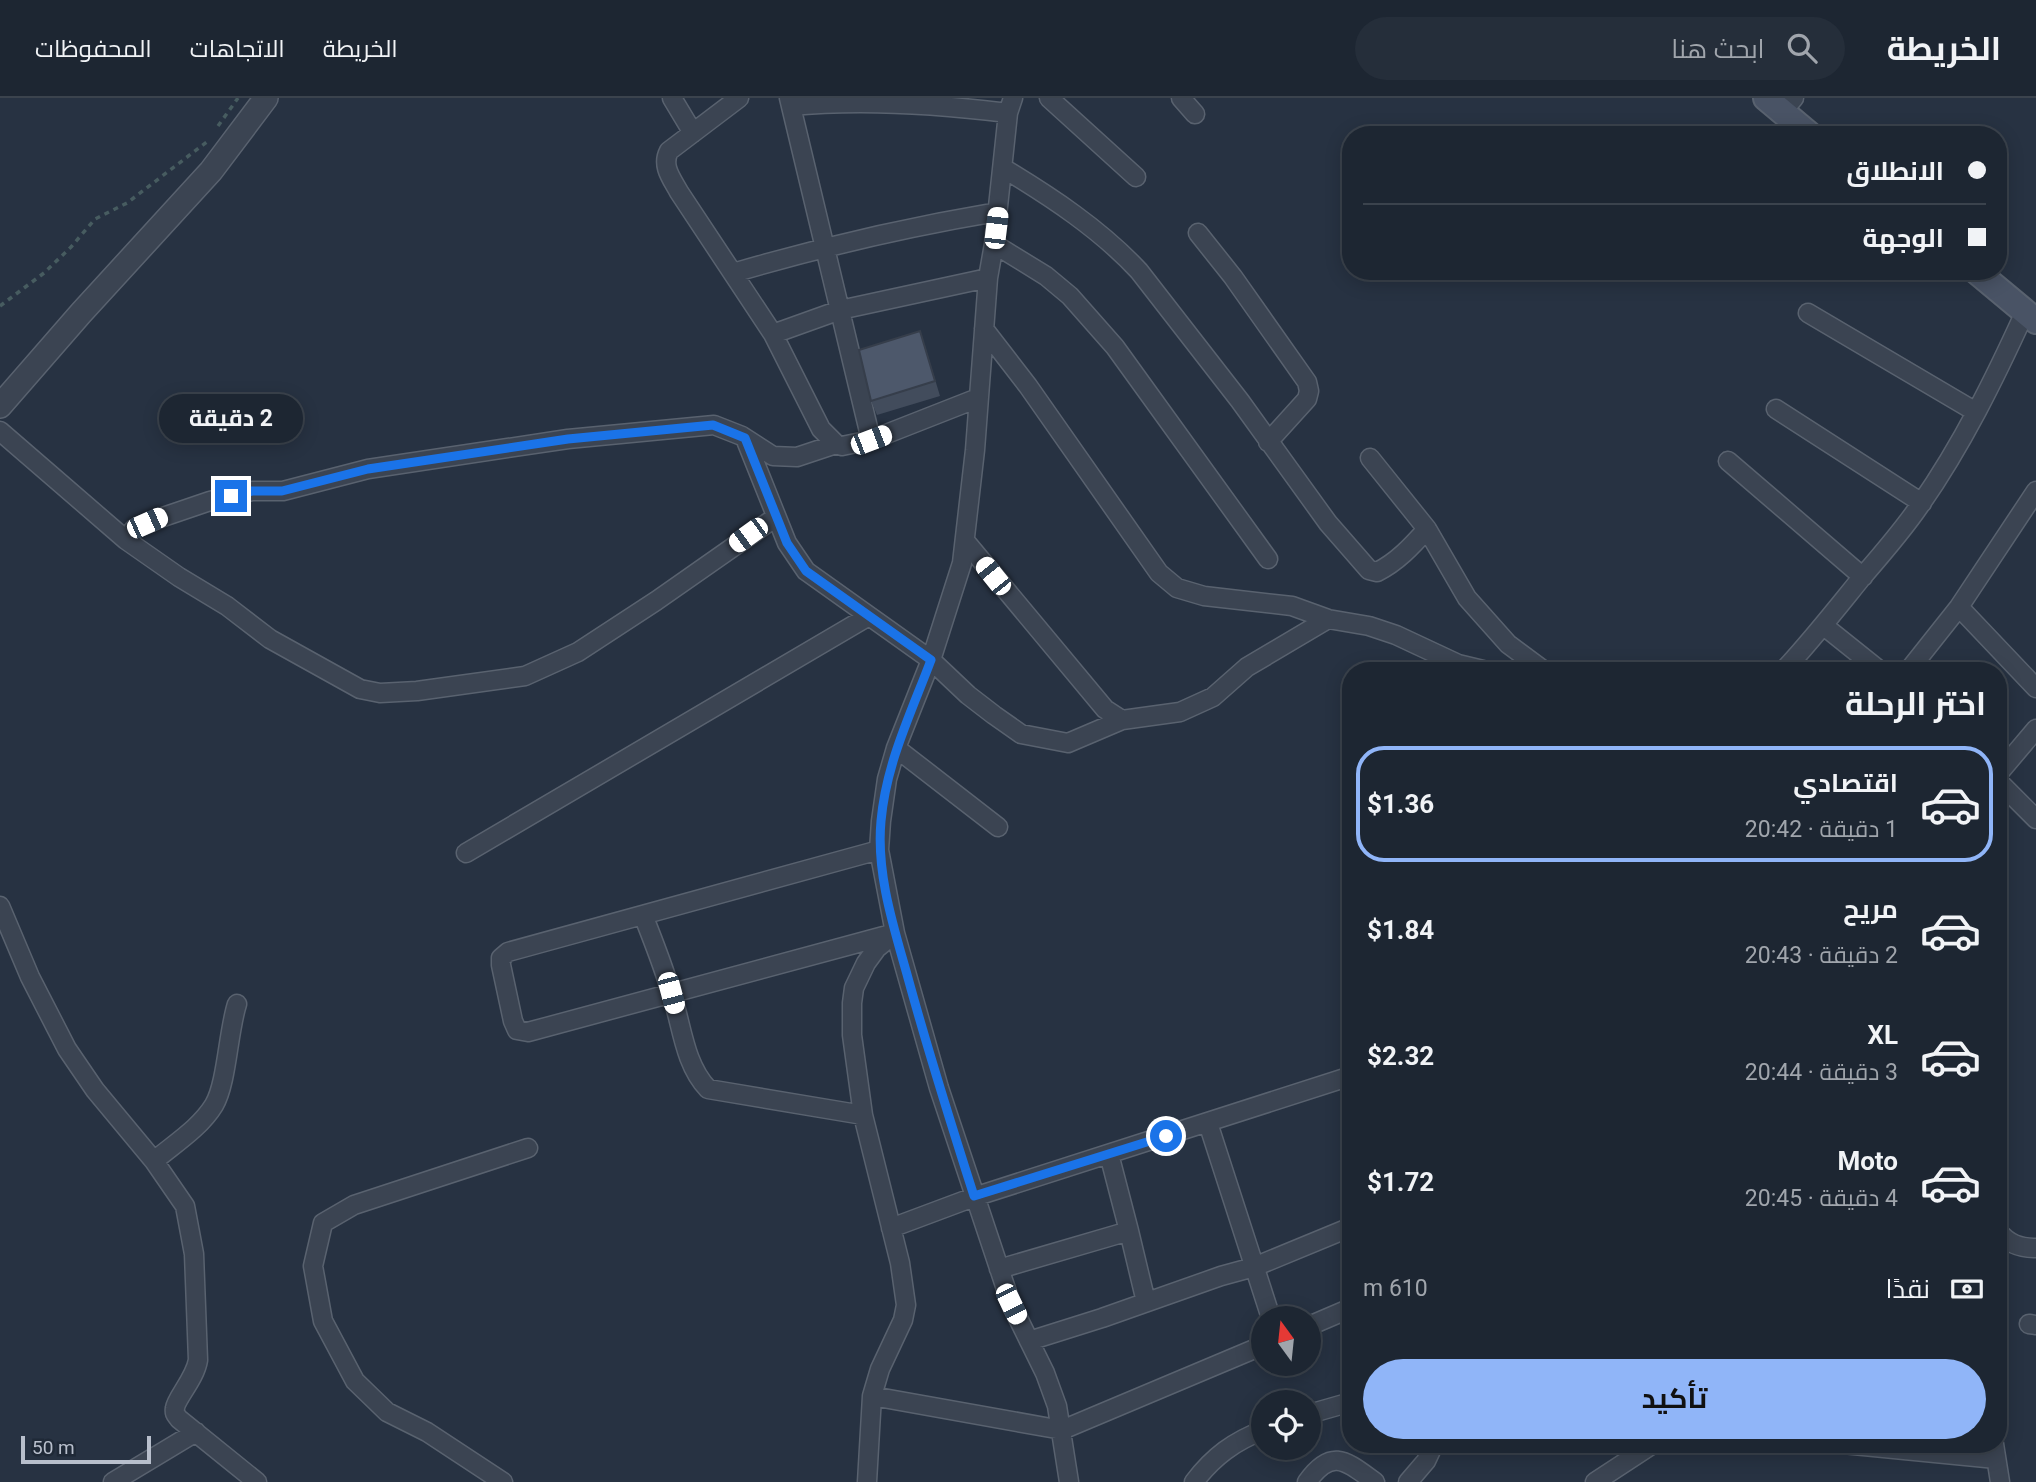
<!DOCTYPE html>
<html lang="ar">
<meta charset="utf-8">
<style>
body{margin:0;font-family:Roboto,Cairo,sans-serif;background:#252e3a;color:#f1f3f6;direction:rtl;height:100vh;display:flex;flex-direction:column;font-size:26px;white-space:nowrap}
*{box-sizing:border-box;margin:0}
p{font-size:23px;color:#a0a5ac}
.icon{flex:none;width:38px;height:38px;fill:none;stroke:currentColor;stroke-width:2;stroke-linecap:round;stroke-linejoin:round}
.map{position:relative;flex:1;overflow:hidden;direction:ltr}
.panel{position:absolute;left:1342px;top:564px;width:665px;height:791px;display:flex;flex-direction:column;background:#1d2632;border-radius:28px;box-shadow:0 4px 18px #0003,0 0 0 2px #3b434d;direction:rtl}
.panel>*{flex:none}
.hud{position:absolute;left:1342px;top:28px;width:665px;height:154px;border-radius:28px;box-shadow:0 4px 18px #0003,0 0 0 2px #3b434d;direction:rtl;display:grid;align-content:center;height:154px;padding:0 21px;background:#1d2632}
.needle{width:46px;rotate:345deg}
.tools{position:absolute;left:1251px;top:1208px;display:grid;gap:14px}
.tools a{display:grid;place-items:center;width:70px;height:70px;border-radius:50%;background:#1d2632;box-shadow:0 4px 18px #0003,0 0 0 2px #3b434d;font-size:35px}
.scale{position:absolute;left:21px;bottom:18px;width:130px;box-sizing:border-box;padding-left:7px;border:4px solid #b8bfcc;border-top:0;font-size:19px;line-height:24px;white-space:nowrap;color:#b8bfcc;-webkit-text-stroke:5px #1f2937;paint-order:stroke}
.end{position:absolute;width:32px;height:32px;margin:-16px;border:9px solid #1a73e8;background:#fff;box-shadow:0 0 0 4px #fff}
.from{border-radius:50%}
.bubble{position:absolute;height:49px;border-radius:24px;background:#1d2632;box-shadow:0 4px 18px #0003,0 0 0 2px #3b434d;font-size:23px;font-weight:700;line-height:49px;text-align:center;direction:rtl}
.car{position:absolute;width:21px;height:42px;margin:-21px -10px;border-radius:9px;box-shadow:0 0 5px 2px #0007;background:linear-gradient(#fff 24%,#345 0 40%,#fff 0 76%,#345 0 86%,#fff 0)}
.hud b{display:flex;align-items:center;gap:24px;height:66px;font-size:26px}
.hud b+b{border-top:2px solid #3b434d}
.hud i{width:18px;height:18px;background:#f1f3f6}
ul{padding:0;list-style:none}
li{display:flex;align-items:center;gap:21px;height:116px;margin:0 14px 10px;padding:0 7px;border:4px solid transparent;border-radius:28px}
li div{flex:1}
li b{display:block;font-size:26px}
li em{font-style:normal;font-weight:700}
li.on{border-color:#90b5f8}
li>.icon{width:63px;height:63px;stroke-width:1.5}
h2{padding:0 21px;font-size:32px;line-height:84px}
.pay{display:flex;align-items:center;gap:18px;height:77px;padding:0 21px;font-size:26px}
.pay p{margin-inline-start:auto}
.action{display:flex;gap:14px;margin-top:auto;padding:14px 21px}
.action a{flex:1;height:80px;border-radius:42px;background:#90b5f8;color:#111;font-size:28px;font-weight:700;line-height:80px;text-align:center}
header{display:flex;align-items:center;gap:42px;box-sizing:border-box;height:98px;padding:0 35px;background:#1d2632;border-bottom:2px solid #3b434d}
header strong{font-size:33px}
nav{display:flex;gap:38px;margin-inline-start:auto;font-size:24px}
.search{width:490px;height:63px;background:#252e3a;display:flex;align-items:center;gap:18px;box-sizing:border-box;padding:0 24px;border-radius:38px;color:#a0a5ac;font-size:26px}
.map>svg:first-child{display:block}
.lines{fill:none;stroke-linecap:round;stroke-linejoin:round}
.minor-casing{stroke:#59626f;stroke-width:21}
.tertiary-casing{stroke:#59626f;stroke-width:26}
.secondary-casing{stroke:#59626f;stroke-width:28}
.path{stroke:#475c60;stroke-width:3.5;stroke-dasharray:5 5;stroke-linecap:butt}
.minor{stroke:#3b4452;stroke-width:18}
.tertiary{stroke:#3b4452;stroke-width:23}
.secondary{stroke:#495365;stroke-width:24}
.wall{fill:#424c5c}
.building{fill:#4d586b;stroke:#363e4b;stroke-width:2}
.route{stroke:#1a73e8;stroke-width:9}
</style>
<header>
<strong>الخريطة</strong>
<div class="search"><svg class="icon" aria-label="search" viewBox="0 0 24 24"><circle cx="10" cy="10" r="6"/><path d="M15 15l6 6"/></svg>ابحث هنا</div>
<nav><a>الخريطة</a><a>الاتجاهات</a><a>المحفوظات</a></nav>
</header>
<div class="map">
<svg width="2036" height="1384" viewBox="0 0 2036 1384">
<rect width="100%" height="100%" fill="#273242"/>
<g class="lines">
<defs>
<path id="minor" d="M672 0 693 35
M739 0 669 53C661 68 672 81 679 94L773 236 821 331 836 346 842 348 871 342
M789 0 871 342 978 300
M1013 0 1008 15 994 146 988 180 975 352 962 465 931 562 896 650 887 681 881 723 879 752 895 835 939 990 1011 1206 1045 1275 1057 1308 1069 1384
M1049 0 1136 79
M1181 0 1195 16
M791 8C864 1 936 6 1008 15
M1782 14 1794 0
M1003 70C1051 99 1100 131 1139 173L1240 303 1328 425 1369 472 1377 474C1397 464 1412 448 1427 431
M1198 135 1233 179 1307 284 1309 293 1307 301 1268 344
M994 146 1046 178 1070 198 1115 249 1268 461
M733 175C821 149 908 129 997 114
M1808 215 1976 314
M984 231 1028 288 1159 475 1177 490 1204 498 1292 508 1328 521 1369 528 1396 537 1458 566 1483 572
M773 236 840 212 988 180
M1776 311 1922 405
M0 333 126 442 179 479 227 508 270 541 360 591 380 595 417 593 525 578 578 554 656 503 776 419
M745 340 787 445 806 473 931 562 968 597 994 617 1021 636 1068 645 1122 622
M1370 360 1427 431 1467 500 1508 546 1543 572
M1728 363 1863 479
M126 442 134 431 160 420 210 403 252 393H283L368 371 568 341 714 327 742 338 773 358 797 359 836 346
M966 444 1105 611 1122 622 1180 614 1213 599 1247 569 1328 521
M1959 509 2036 590
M1824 528 1879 572
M1784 572C1812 542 1837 510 1863 478 1883 455 1903 432 1920 407 1962 347 1995 280 2025 214
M1909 572 1959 509 2036 393
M896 650 998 729
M1998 676 2036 631
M1998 683 2036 721
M879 752 508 854 501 860V867L513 923 517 932 528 934 895 835
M466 755 869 518
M0 808 30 879 67 951 95 992 154 1063 185 1108 194 1156 198 1262C195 1281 176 1300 175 1310 174 1316 176 1317 179 1321L257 1384
M643 817C653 842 663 868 671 894 682 927 684 966 708 991L863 1017
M1208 1025 1271 1220
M154 1063C174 1046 200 1030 214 1007 227 985 228 934 237 906
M891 1130 974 1099 1351 978
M1129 1133 1146 1204
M1998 1133C2008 1146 2020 1150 2036 1150
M999 1171 1129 1133 1109 1056
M2029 1226 2036 1227
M1309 1228 1351 1210
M1029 1243 1102 1220 1221 1178 1254 1169 1351 1129
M872 1298 1062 1332 1264 1247
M1309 1316 1351 1304
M1843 1346 1996 1361
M1994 1346 2000 1384
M113 1384 196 1334
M503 1384 427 1334 387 1314 355 1283 323 1223 313 1168 323 1125 354 1107 528 1050
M867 1384 872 1298 880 1271 903 1222 906 1207 900 1165 863 1017 852 937V905L854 890 866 865 877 850 893 837
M1194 1384C1213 1359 1234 1343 1264 1332
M1307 1384C1332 1349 1346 1363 1375 1384
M1408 1384 1426 1363 1434 1346
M1595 1384 1653 1346"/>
<path id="tertiary" d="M0 308 81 215 211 73 266 0"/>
<path id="secondary" d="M1766 0 1810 37
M1976 173 2036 223"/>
</defs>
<use href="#minor" class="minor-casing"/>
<use href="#tertiary" class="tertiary-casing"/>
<use href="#secondary" class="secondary-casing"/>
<path class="path" d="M218 28 238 0
M0 208 44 175 71 149 95 121 127 105 208 43"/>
<use href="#minor" class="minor"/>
<use href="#tertiary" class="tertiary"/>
<use href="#secondary" class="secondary"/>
</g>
<path class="wall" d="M925 248 940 298 877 317 871 303Z"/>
<path class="building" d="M920 233 935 283 871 303 859 252Z"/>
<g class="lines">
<path class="route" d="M231 398 252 393H282L368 371 568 341 713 327 745 340 787 445 806 473 931 562C911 615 886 666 881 723 876 776 894 830 908 880 928 953 951 1026 974 1098L1166 1038"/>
</g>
</svg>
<div class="tools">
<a><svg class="needle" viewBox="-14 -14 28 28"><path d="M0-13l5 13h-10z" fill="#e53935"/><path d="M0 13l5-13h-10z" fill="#a0a5ac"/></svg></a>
<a><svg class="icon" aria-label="locate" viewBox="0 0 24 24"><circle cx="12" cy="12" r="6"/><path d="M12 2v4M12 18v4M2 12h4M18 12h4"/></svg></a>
</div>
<div class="scale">50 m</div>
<i class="end from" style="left:1166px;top:1038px"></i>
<i class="end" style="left:231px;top:398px"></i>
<div class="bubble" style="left:159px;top:296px;width:144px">2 دقيقة</div>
<i class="car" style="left:996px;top:130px;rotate:7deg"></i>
<i class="car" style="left:871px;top:342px;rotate:69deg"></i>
<i class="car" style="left:147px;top:425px;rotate:66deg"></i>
<i class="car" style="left:748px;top:437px;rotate:234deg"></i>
<i class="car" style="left:993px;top:478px;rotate:321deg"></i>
<i class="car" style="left:671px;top:895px;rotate:165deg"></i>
<i class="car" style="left:1011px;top:1206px;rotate:154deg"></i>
<div class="hud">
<b><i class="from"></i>الانطلاق</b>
<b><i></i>الوجهة</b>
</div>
<section class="panel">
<h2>اختر الرحلة</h2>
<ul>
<li class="on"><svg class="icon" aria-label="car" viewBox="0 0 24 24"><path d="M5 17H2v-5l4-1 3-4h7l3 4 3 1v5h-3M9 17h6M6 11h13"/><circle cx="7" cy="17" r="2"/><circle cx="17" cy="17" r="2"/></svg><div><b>اقتصادي</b><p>1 دقيقة · 20:42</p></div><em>$1.36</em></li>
<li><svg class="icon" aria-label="car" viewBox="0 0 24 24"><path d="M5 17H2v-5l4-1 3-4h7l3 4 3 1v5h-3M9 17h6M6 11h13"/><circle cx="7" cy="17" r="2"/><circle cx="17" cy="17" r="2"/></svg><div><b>مريح</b><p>2 دقيقة · 20:43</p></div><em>$1.84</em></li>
<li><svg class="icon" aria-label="car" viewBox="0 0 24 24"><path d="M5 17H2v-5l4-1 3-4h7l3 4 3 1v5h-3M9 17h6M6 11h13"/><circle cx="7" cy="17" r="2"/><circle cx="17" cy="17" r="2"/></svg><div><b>XL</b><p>3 دقيقة · 20:44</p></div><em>$2.32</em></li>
<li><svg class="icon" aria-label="car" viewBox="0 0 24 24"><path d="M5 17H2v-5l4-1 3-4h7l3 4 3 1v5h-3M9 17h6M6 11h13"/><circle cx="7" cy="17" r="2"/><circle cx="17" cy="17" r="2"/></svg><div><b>Moto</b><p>4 دقيقة · 20:45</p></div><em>$1.72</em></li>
</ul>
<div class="pay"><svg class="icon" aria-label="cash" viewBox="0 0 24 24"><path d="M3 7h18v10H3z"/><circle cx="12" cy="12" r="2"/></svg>نقدًا<p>610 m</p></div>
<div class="action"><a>تأكيد</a></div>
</section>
</div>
